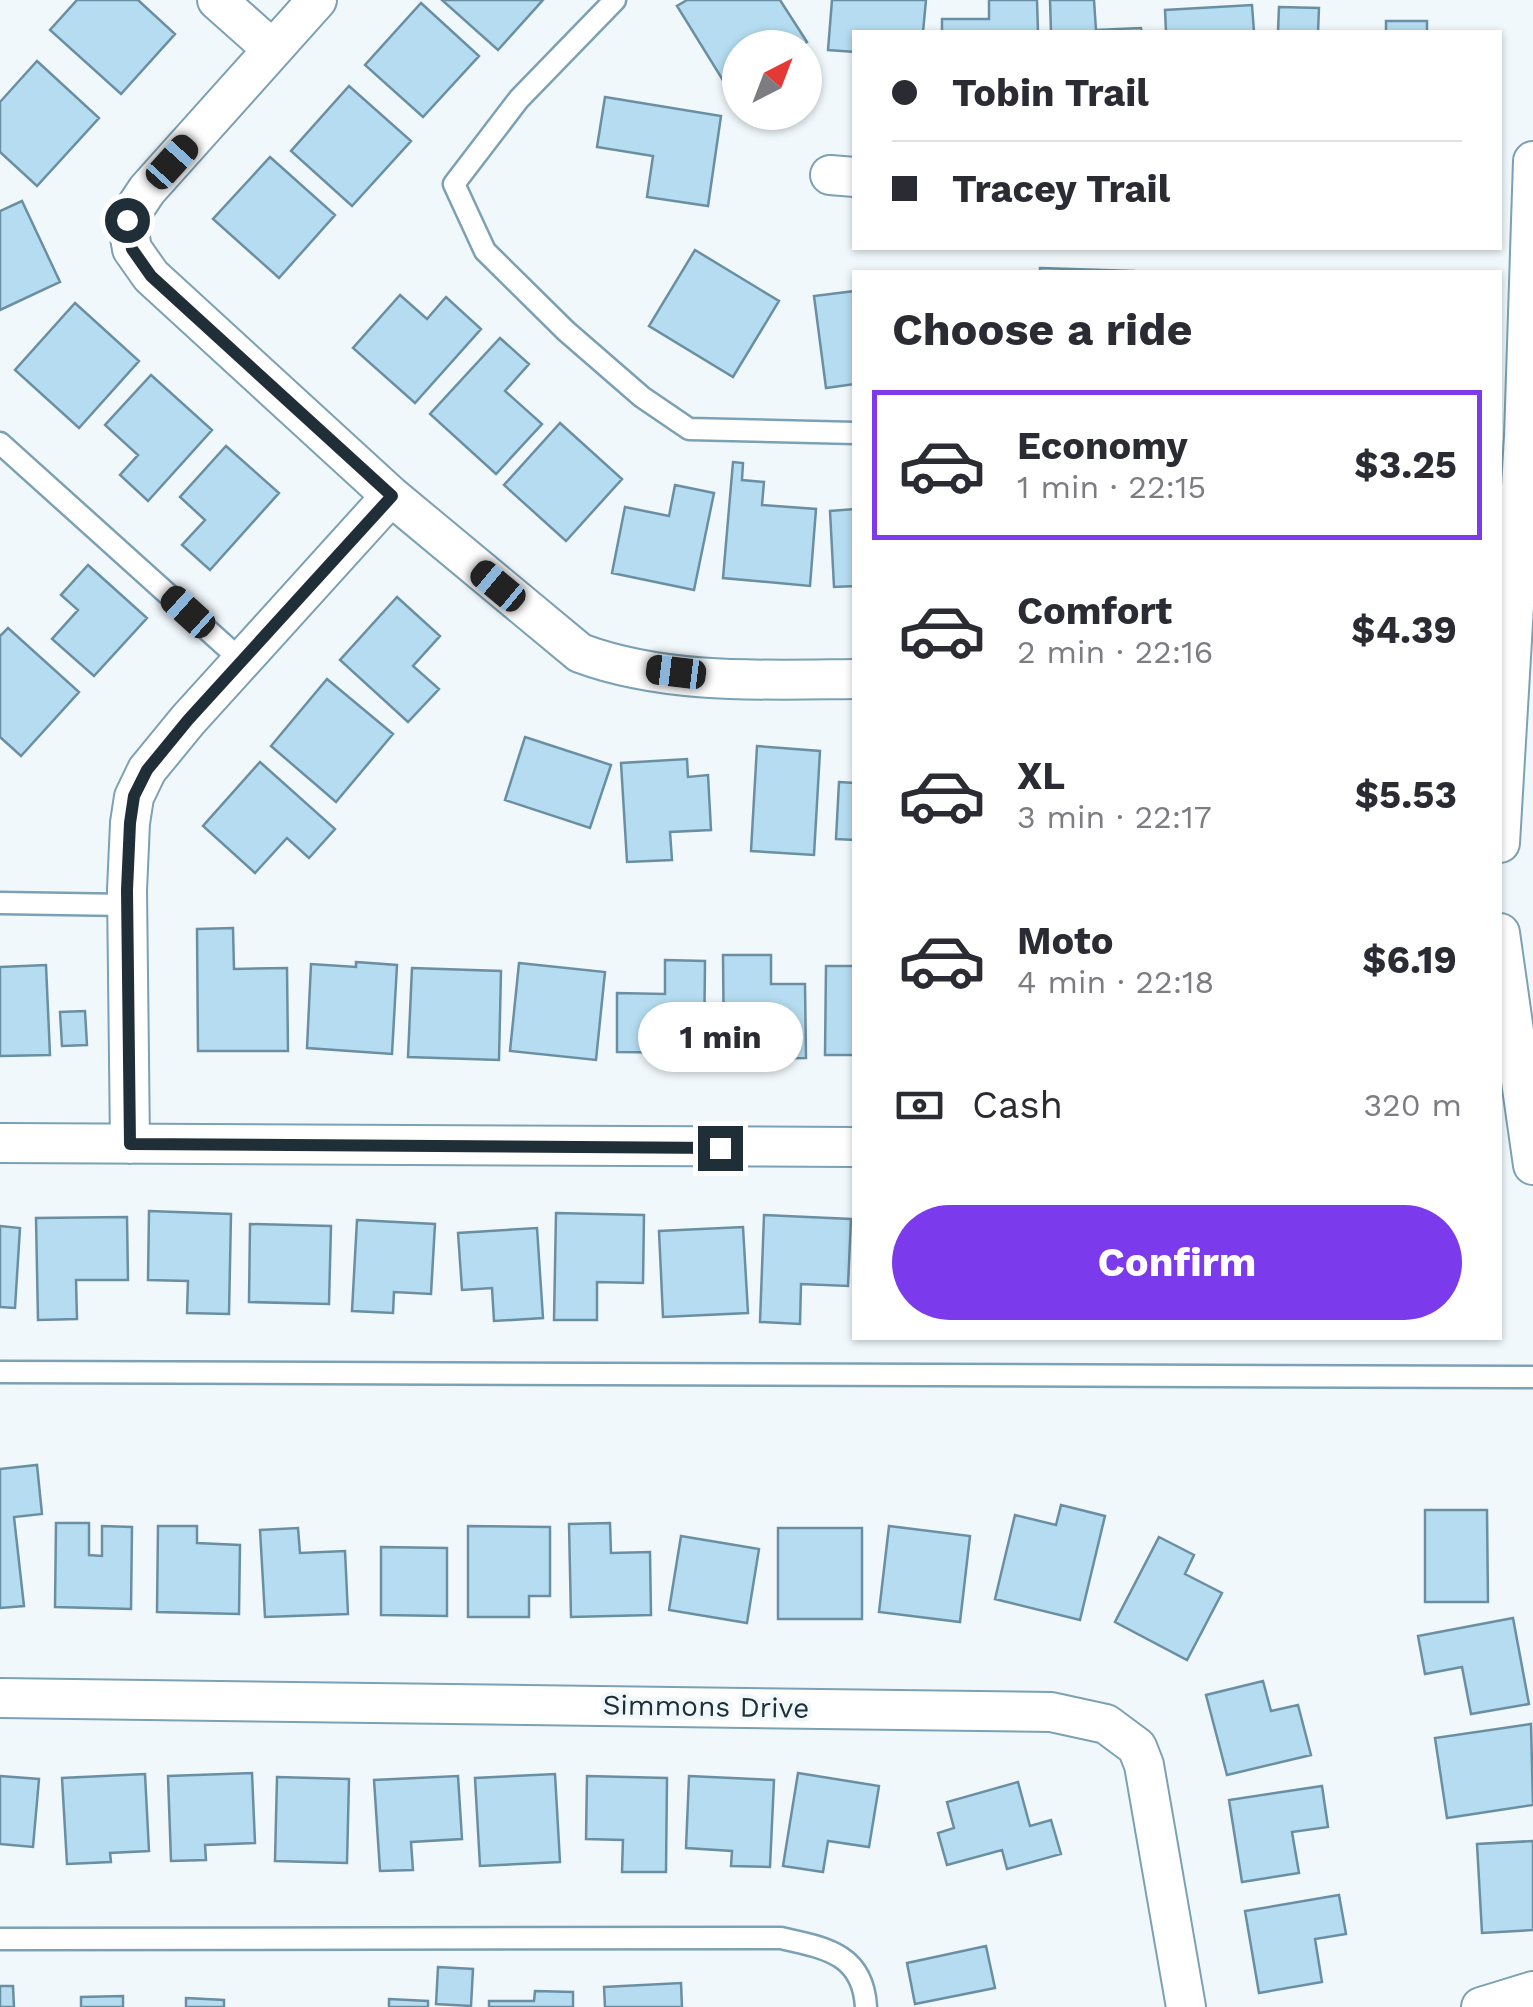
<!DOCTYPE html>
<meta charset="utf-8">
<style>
body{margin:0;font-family:"Work Sans",sans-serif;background:#f7f7f7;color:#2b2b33;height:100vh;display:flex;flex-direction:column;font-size:38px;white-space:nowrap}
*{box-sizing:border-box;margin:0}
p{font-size:32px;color:#7c7c81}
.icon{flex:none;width:55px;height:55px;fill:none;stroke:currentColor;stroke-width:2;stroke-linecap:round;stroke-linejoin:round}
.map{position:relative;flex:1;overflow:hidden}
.sheet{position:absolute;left:852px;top:270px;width:650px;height:1070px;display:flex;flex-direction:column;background:#fff;border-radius:0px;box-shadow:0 2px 8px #0004}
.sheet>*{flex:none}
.banner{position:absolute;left:852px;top:30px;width:650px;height:220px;border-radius:0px;box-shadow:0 2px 8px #0004;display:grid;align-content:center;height:220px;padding:0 40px;background:#fff}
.needle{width:65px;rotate:42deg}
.controls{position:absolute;left:722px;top:30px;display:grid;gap:20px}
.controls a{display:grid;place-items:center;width:100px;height:100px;border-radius:50%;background:#fff;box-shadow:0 2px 8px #0004;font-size:50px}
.end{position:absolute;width:45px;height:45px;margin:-22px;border:12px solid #202f37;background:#fff;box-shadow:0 0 0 5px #fff}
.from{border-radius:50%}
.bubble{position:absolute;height:70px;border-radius:35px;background:#fff;box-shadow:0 2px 8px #0004;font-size:32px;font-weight:700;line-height:70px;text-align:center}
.car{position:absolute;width:30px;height:60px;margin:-30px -15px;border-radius:12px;box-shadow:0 0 8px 2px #0007;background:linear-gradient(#222 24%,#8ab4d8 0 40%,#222 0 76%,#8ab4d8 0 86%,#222 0)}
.banner b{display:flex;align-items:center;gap:35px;height:95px;font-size:38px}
.banner b+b{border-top:2px solid #e1e1e2}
.banner i{width:25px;height:25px;background:#2b2b33}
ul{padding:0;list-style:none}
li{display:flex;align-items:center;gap:30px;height:150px;margin:0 20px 15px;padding:0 20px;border:5px solid transparent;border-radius:0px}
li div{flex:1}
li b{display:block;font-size:38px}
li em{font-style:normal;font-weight:700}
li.selected{border-color:#7c3aed}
li>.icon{width:90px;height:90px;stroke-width:1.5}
h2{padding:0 40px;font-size:45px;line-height:120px}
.pay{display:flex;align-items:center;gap:25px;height:110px;padding:0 40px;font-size:38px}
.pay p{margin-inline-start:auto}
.primary-button{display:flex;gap:20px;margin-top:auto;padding:20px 40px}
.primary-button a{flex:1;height:115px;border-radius:60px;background:#7c3aed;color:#fff;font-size:40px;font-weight:700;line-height:115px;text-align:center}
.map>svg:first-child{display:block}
.building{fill:#b5dcf0;stroke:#6b8fa2;stroke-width:2.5}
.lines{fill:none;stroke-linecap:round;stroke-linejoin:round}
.lane-casing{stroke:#7ca0b4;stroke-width:25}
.street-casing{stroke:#7ca0b4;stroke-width:42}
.lane{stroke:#fff;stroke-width:20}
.street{stroke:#fff;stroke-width:38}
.route{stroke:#202f37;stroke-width:12}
.labels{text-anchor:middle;stroke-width:8;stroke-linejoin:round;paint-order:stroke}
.street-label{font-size:28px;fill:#202f37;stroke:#f0f8fc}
</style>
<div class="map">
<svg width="1533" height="2007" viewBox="0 0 1533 2007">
<rect width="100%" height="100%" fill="#f0f8fc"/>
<path class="building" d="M77 0H138L175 34 121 94 50 30Z
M442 0H543L498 50Z
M687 0H780L807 42 798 48H740V83L729 90 677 6Z
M832 0H926L923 32H855V52L828 50Z
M989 0H1037L1038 32H942V19H989Z
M1050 0H1094L1096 30 1141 28 1142 32H1051Z
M421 3 479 56 423 117 365 65Z
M1252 5 1254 32H1166L1165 10Z
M1279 7 1319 8 1318 32H1278Z
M1386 21H1427V32H1386Z
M37 61 99 118 37 186 0 152V102Z
M349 86 411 141 352 206 291 151Z
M605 97 721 116 708 206 647 197 653 156 597 147Z
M270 157 335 215 279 278 213 219Z
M22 201 60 282 0 310V211Z
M695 250 779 301 733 377 649 326Z
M1040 268 1134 271V272H1040Z
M855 291V384L826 388 814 296Z
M400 295 427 319 446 297 481 329 415 403 353 348Z
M75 303 139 361 79 428 15 370Z
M500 338 529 364 505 391 542 424 496 474 430 414Z
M151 375 212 430 148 501 120 475 138 455 105 425Z
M560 423 622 479 566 541 504 485Z
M226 446 279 493 210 570 182 545 205 520 180 497Z
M733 462 743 463 742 480 764 482 762 505 816 509 810 586 723 578Z
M675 485 714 493 694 590 612 573 625 507 669 516Z
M855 509V586L834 587 830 511Z
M88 565 147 618 94 676 52 639 78 610 61 595Z
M397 597 440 636 413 666 439 689 408 722 340 660Z
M8 628 79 692 21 756 0 737V636Z
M327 679 393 734 336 802 271 746Z
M525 737 611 765 590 828 505 800Z
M757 746 820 751 814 855 751 851Z
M687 759 688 777 708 775 711 830 670 832 672 860 627 862 621 763Z
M260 762 335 829 309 858 287 838 255 873 203 826Z
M839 782 855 783V840L836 839Z
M233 928 234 969 287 968 288 1051H198L197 929Z
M723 955H771V984H805L806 1058 724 1059Z
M665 960 705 961 704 1053 617 1052V993L665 994Z
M356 962 397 965 392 1054 307 1048 311 964 356 967Z
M519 963 605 972 596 1060 510 1051Z
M46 965 50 1055 0 1056V967Z
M826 966H855V1055H825Z
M412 968 501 971 499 1060 408 1057Z
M85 1011 87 1045 62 1046 60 1012Z
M149 1211 231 1214 229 1314 187 1313 188 1281 148 1280Z
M556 1213 644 1215 643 1283 597 1282V1320H554Z
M764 1215 851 1219 848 1286 801 1284 800 1324 760 1322Z
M127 1217 128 1280H76L77 1319 38 1320 36 1218Z
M357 1220 435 1224 431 1294 394 1292 393 1313 352 1311Z
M250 1224 331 1226 329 1304 249 1302Z
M0 1226 20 1228 15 1308 0 1307Z
M743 1227 748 1313 663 1317 659 1231Z
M537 1228 543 1318 494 1321 492 1288 462 1290 458 1233Z
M37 1465 42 1514 14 1517 24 1606 0 1608V1469Z
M1061 1505 1105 1516 1080 1620 995 1599 1015 1515 1056 1525Z
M1425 1510H1487L1488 1602H1425Z
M56 1523H89V1555L102 1556V1526L132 1527 131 1609 55 1607Z
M610 1523 611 1553 650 1552 651 1615 571 1617 569 1524Z
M158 1526H197V1543L240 1545 239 1614 157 1612Z
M468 1526 550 1527V1596H529V1617H468Z
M889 1526 970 1536 960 1622 879 1612Z
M298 1528 300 1553 345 1551 348 1614 265 1617 260 1530Z
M778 1528H862V1619H778Z
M681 1536 759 1549 747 1623 669 1610Z
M1159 1537 1194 1555 1185 1574 1222 1593 1187 1660 1115 1622Z
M381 1547 447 1548V1616L381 1615Z
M1513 1618 1529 1704 1471 1714 1462 1667 1425 1674 1418 1636Z
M1263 1681 1271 1711 1298 1705 1311 1755 1227 1775 1206 1695Z
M1531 1724 1533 1805 1447 1818 1435 1738Z
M252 1773 255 1843 205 1845 206 1860 171 1861 168 1776Z
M798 1773 879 1786 869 1847 828 1841 823 1872 783 1866Z
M145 1774 149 1851 110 1853 111 1862 67 1864 62 1778Z
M555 1774 560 1862 480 1866 475 1778Z
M0 1776 39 1779 33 1847 0 1844Z
M458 1776 462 1839 411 1842 413 1870 380 1871 374 1780Z
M587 1776 667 1778 666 1872H622L623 1840 586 1839Z
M689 1776 774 1780 770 1867 731 1866 732 1851 686 1848Z
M277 1777 349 1779 347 1863 275 1861Z
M1018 1782 1030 1826 1051 1820 1061 1854 1007 1869 1002 1850 947 1865 938 1833 954 1828 947 1802Z
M1322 1786 1328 1827 1292 1832 1299 1873 1242 1882 1229 1800Z
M1533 1841V1930L1482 1933 1477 1844Z
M1339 1895 1346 1934 1315 1939 1322 1982 1259 1993 1245 1911Z
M986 1946 995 1988 915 2004 907 1963Z
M438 1967 473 1969 471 2006 436 2004Z
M681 1983 682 2007H605L604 1987Z
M0 1986H13L14 2007H0Z
M535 1991 573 1992V2007H489V2001H534Z
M123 1996V2007H81V1997Z
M186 1998 224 2000V2007H186Z
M389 1999 428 2001V2007H389Z"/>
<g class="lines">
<defs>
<path id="lane" d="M615 0 519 99 454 184 485 251 566 331 642 397 689 429 855 433
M0 443 242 661
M0 903 127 905
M0 1372 1533 1377
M0 1939 781 1938C826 1948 863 1954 866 2007"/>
<path id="street" d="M217 0 272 49
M317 0 147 190 127 220 132 249 151 276 391 496 580 653C666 685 765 680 855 679
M830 175 855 177
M1500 843 1524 436 1533 161
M1500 933 1533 1165
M0 1143 855 1147
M130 1144 127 890 130 823 134 797 147 770 188 720 391 496
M0 1698 1051 1712 1106 1724 1137 1747 1144 1765 1186 2007
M1481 2007 1533 1991"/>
</defs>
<use href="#lane" class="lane-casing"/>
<use href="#street" class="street-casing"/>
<use href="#lane" class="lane"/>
<use href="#street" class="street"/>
</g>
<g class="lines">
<path class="route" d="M127 220 132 249 151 276 392 496 188 720 147 770 134 796 130 823 127 890 130 1144 720 1148"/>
</g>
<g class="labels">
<g class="street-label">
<text transform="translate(706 1706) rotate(1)" y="10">Simmons Drive</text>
</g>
</g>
</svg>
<div class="controls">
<a><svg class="needle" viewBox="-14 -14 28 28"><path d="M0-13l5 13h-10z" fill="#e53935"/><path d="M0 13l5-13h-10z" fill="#7c7c81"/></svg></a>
</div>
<i class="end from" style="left:127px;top:220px"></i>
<i class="end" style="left:720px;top:1148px"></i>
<div class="bubble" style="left:638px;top:1002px;width:165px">1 min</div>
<i class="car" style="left:172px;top:162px;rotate:42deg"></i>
<i class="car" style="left:498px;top:586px;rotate:310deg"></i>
<i class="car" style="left:188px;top:612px;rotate:312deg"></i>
<i class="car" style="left:676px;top:672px;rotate:277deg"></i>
<div class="banner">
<b><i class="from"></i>Tobin Trail</b>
<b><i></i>Tracey Trail</b>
</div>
<section class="sheet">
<h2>Choose a ride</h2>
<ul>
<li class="selected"><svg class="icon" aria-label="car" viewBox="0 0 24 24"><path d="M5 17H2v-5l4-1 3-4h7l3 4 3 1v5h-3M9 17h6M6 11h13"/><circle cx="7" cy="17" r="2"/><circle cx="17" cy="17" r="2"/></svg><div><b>Economy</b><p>1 min · 22:15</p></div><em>$3.25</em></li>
<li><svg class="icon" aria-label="car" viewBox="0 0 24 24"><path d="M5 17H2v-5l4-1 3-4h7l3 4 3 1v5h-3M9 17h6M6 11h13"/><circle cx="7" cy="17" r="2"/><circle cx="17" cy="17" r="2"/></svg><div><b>Comfort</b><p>2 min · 22:16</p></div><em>$4.39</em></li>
<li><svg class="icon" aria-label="car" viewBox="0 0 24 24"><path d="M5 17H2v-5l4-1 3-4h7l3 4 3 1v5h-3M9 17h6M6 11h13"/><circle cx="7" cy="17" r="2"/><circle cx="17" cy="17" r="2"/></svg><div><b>XL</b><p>3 min · 22:17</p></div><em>$5.53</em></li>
<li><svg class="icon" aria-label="car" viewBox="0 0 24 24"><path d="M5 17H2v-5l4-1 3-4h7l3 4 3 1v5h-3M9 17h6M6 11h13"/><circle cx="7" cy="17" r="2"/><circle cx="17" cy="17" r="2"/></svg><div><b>Moto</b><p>4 min · 22:18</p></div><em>$6.19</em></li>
</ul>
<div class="pay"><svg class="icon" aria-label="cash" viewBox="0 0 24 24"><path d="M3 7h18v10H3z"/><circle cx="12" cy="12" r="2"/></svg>Cash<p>320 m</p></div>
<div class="primary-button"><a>Confirm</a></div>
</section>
</div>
